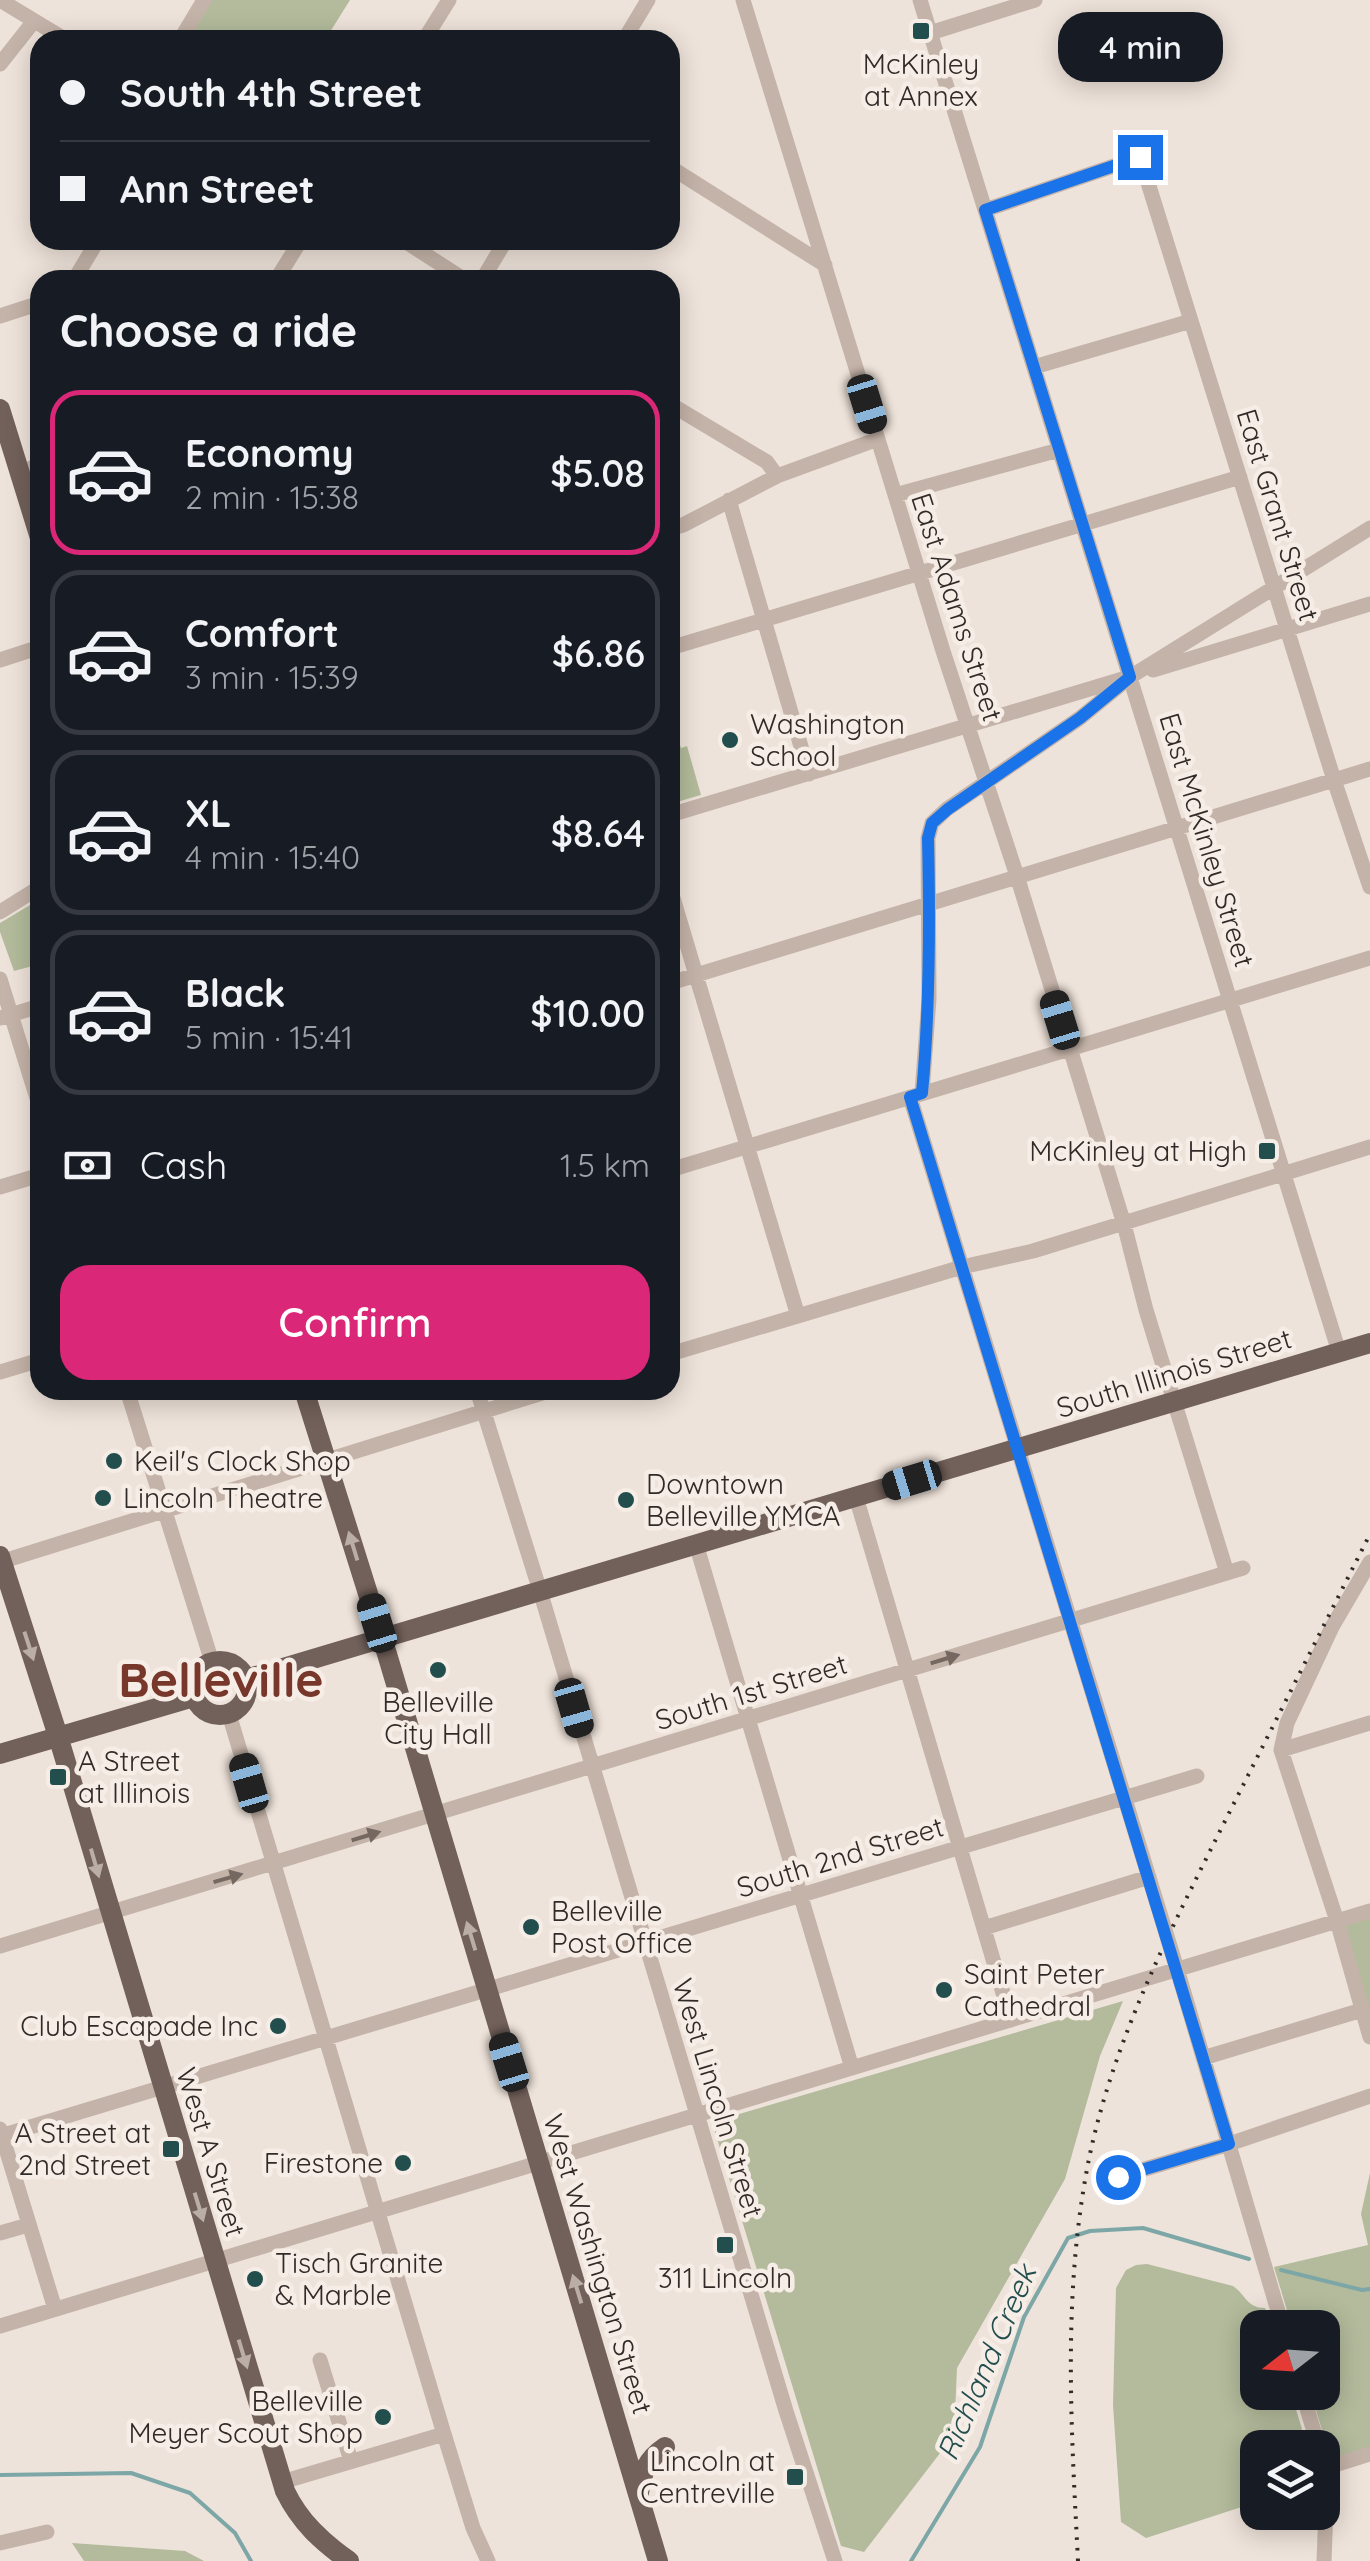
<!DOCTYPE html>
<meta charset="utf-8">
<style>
body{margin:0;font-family:Quicksand,sans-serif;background:#20242c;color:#f1f3f6;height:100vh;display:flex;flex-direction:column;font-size:38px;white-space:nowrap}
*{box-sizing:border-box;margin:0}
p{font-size:32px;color:#9ea1a6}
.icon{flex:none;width:55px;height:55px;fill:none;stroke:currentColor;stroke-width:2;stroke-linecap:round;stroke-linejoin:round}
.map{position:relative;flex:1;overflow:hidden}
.panel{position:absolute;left:30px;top:270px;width:650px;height:1130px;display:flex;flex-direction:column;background:#171b24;border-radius:30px;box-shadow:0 5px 25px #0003}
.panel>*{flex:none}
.hud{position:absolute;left:30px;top:30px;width:650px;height:220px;border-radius:30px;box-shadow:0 5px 25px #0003;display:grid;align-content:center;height:220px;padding:0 30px;background:#171b24}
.needle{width:65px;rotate:253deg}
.buttons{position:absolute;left:1240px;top:2310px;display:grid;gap:20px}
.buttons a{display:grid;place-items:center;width:100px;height:100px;border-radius:20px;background:#171b24;box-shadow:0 5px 25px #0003;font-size:50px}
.end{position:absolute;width:45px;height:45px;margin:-22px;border:12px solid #1a73e8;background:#fff;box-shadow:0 0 0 5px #fff}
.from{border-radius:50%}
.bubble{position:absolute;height:70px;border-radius:30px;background:#171b24;box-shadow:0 5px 25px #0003;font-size:32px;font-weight:600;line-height:70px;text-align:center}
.car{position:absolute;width:30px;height:60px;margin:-30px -15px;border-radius:12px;box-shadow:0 0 8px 2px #0007;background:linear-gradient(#222 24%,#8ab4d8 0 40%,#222 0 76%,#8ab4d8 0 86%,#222 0)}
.hud b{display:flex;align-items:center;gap:35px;height:95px;font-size:38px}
.hud b+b{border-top:2px solid #363941}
.hud i{width:25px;height:25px;background:#f1f3f6}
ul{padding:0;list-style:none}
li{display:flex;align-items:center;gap:30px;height:165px;margin:0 20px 15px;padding:0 10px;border:5px solid #363941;border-radius:30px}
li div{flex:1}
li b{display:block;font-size:38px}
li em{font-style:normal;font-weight:600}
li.selected{border-color:#db2777}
li>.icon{width:90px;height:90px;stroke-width:1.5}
h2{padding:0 30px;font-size:45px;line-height:120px}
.pay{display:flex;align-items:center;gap:25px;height:110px;padding:0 30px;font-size:38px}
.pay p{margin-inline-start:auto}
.cta{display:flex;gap:20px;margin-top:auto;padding:20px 30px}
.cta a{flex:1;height:115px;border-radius:30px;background:#db2777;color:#fff;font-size:40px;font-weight:600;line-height:115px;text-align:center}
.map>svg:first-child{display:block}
.green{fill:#b3bb9c}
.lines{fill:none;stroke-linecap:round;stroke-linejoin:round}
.stream{stroke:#7da7a6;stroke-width:4}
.minor{stroke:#c4b3a8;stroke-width:15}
.major{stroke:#72605a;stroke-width:20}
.rail{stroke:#322a27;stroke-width:4;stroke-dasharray:2.5 8;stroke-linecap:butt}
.oneway{fill:#bbaea7}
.oneway2{fill:#746861}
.route{stroke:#1a73e8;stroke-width:12}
.poi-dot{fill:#224e4e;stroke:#f6ede6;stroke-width:4}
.labels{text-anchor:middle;stroke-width:9;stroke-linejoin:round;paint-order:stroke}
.poi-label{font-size:28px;fill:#322a27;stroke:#f6ede6;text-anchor:start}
.street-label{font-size:28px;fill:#322a27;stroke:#f6ede6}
.water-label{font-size:30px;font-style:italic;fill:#224e4e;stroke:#f6ede6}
.town-label{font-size:48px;font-weight:bold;fill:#77372a;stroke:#f6ede6}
</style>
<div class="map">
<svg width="1370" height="2561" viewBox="0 0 1370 2561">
<rect width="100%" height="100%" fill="#eee3da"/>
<path class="green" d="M211 0H350L325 40H187Z
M676 733 681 748 687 746 701 795 670 804V734Z
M40 899V964L14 971 0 932V923Z
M1370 1915V2034L1338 1925Z
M1123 2001 1100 2056 1065 2179 957 2368 954 2435 864 2552 841 2546 712 2122Z
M1370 2173V2449L1331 2461 1311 2393 1322 2392V2328L1292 2327 1274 2267 1368 2245 1361 2214Z
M1147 2264 1233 2286C1246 2295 1247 2308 1265 2308L1271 2327 1258 2328V2392L1291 2393 1302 2429 1285 2447 1258 2448 1257 2502 1146 2538 1121 2522 1113 2405 1116 2288 1126 2270 1136 2265Z
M72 2543 185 2551 204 2561H84Z"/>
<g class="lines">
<path class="stream" d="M1281 2270 1362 2290 1370 2289
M0 2475 131 2473 190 2493 235 2533 251 2561
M911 2561 980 2447 1024 2317 1068 2238 1090 2231 1143 2228 1249 2259"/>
<path class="minor" d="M0 0 66 40
M743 0 943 651 1017 876 1124 1224 1146 1310 1227 1573
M920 0 1339 1352
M930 33 1035 0
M180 40 204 0
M424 40 449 0
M624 40 648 0
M0 64 34 21
M670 167 825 265
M985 210 1140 157 1334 780 1370 887
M403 240 465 280
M74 280 98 240
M276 280 301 240
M482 280 506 240
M0 316 40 303
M1034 367 1191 321
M670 404 767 462 777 476
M20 473 40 464
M895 495 1059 450
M729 500 809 774
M670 529 683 525 777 476 878 439
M670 648 1240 477
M0 660 40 647
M1153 670 1370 604
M670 815 1126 678
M670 888 798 1316
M0 912 40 887
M0 979 40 1108
M670 983 1370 769
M0 1018 40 1006
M922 1093 929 999 928 838 932 823 947 809 1080 718 1130 677 1370 528
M910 1097 1177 1969 1283 2328
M670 1170 1370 958
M0 1187 40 1175
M670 1354 962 1267 1033 1251 1370 1147
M0 1372 40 1360
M127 1390 212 1662
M477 1390 540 1591 786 2411 835 2561
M856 1497 1011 2020
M696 1544 852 2068
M0 1562 552 1390
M1370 1562 1332 1627 1287 1723 1281 1750 1337 1921 1370 2037
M229 1714 444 2434 473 2528 488 2561
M1281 1750 1370 1723
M984 1928 1149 1877
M0 1946 1243 1568
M1203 2058 1362 2010
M0 2129 55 2309
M0 2136 1197 1776
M1118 2177 1229 2144 1370 2096
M0 2233 28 2225
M0 2326 1370 1911
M320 2360 351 2461
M1302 2392 1319 2448
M1322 2459 1327 2482 1324 2561
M1325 2468 1370 2454
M282 2482 444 2434
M0 2543 47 2532"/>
<path class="major" d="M0 409 40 538
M304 1390 387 1654 658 2561
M0 1556 58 1736 285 2491C300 2522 322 2542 349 2561
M193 1688a27 27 0 1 1 54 0a27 27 0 1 1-54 0Z
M246 1679 1370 1343
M0 1754 194 1697
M639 2493C642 2472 647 2459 665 2447"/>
<path class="rail" d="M1078 2561C1071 2424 1062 2289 1090 2154 1115 2037 1170 1931 1223 1825 1272 1728 1321 1631 1370 1534"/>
</g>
<defs><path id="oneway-solid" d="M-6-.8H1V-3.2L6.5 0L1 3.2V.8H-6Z" transform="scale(2.5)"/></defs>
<g class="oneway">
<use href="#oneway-solid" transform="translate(353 1546) rotate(-107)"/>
<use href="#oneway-solid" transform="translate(29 1646) rotate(72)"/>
<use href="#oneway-solid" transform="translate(95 1863) rotate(74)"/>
<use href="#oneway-solid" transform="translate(471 1936) rotate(-107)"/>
<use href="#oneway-solid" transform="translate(199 2207) rotate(73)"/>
<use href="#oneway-solid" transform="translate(577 2289) rotate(-107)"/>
<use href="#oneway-solid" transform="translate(243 2354) rotate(73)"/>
</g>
<g class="oneway2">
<use href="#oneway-solid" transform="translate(945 1659) rotate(-17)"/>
<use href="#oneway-solid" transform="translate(366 1836) rotate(-17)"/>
<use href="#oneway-solid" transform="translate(228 1878) rotate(-16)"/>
</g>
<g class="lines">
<path class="route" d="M1118 2177 1229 2144 910 1097 922 1093C930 1008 930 923 928 838L932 823 948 809 1080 718 1130 677 985 210 1140 157"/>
</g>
<g class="poi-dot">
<rect x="911" y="21" width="20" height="20" rx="5"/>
<circle cx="730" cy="740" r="10"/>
<rect x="1257" y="1141" width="20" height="20" rx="5"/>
<circle cx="114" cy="1461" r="10"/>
<circle cx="103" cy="1498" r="10"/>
<circle cx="626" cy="1500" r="10"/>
<circle cx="438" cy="1670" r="10"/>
<rect x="48" y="1767" width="20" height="20" rx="5"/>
<circle cx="531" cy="1927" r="10"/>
<circle cx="944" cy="1990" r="10"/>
<circle cx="278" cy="2026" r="10"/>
<rect x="161" y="2139" width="20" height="20" rx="5"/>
<circle cx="403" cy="2163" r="10"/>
<rect x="715" y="2235" width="20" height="20" rx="5"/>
<circle cx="255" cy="2279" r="10"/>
<circle cx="383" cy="2417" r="10"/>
<rect x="785" y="2467" width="20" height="20" rx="5"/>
</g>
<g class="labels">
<g class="poi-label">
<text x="921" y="74" text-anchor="middle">McKinley<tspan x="921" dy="32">at Annex</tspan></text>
<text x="750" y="734">Washington<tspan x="750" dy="32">School</tspan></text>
<text x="1247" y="1161" text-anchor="end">McKinley at High</text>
<text x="134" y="1471">Keil's Clock Shop</text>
<text x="646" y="1494">Downtown<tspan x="646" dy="32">Belleville YMCA</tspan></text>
<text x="123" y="1508">Lincoln Theatre</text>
<text x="438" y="1712" text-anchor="middle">Belleville<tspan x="438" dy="32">City Hall</tspan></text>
<text x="78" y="1771">A Street<tspan x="78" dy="32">at Illinois</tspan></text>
<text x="551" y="1921">Belleville<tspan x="551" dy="32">Post Office</tspan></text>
<text x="964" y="1984">Saint Peter<tspan x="964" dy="32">Cathedral</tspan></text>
<text x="258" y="2036" text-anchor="end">Club Escapade Inc</text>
<text x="151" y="2143" text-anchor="end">A Street at<tspan x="151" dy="32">2nd Street</tspan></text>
<text x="383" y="2173" text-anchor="end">Firestone</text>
<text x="275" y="2273">Tisch Granite<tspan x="275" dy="32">&amp; Marble</tspan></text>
<text x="725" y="2288" text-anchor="middle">311 Lincoln</text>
<text x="363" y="2411" text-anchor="end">Belleville<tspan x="363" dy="32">Meyer Scout Shop</tspan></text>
<text x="775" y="2471" text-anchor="end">Lincoln at<tspan x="775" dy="32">Centreville</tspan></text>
</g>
<g class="street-label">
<text transform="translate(1278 515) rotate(73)" y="10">East Grant Street</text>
<text transform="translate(957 607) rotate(72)" y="10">East Adams Street</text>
<text transform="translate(1207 840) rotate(73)" y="10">East McKinley Street</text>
<text transform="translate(1174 1373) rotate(-17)" y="10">South Illinois Street</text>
<text transform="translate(751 1692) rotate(-17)" y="10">South 1st Street</text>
<text transform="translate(840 1857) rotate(-17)" y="10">South 2nd Street</text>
<text transform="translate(718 2098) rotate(73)" y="10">West Lincoln Street</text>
<text transform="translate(211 2152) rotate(73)" y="10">West A Street</text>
<text transform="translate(598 2264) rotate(73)" y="10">West Washington Street</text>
</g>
<g class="water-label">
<text transform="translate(987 2363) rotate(-67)" y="10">Richland Creek</text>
</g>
<g class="town-label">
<text x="221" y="1697">Belleville</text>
</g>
</g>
</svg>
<div class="buttons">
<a><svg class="needle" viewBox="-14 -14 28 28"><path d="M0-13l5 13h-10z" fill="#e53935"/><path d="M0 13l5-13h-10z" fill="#9ea1a6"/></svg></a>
<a><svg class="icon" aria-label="layers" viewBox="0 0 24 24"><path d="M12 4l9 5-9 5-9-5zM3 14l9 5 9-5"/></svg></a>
</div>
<i class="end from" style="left:1118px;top:2177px"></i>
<i class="end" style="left:1140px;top:157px"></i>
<div class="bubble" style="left:1058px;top:12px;width:165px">4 min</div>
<i class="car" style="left:867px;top:404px;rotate:163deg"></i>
<i class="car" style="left:1060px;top:1020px;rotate:343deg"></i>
<i class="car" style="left:912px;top:1480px;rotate:253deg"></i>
<i class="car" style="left:377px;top:1623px;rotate:343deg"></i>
<i class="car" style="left:574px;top:1708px;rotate:164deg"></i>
<i class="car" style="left:249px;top:1783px;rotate:344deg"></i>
<i class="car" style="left:509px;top:2062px;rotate:343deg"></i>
<div class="hud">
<b><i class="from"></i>South 4th Street</b>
<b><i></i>Ann Street</b>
</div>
<section class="panel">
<h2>Choose a ride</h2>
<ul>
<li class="selected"><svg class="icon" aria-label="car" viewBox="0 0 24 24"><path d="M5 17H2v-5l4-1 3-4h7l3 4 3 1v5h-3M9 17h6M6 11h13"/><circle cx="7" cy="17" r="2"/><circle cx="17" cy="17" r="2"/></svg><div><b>Economy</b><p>2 min · 15:38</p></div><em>$5.08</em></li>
<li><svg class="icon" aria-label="car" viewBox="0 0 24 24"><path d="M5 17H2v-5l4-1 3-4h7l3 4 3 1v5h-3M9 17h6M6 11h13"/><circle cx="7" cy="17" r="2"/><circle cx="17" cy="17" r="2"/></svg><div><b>Comfort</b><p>3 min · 15:39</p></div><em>$6.86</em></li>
<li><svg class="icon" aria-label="car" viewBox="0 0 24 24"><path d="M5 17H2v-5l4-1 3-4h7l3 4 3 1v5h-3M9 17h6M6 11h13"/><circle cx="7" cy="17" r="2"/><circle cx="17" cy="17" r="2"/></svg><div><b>XL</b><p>4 min · 15:40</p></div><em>$8.64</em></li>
<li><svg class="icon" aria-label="car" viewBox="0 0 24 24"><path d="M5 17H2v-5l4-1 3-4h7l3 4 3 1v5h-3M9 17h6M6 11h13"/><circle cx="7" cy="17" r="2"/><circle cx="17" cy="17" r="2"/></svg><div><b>Black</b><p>5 min · 15:41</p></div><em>$10.00</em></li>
</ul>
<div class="pay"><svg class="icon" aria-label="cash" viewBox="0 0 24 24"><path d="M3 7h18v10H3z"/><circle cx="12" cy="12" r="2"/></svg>Cash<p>1.5 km</p></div>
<div class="cta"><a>Confirm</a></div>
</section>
</div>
